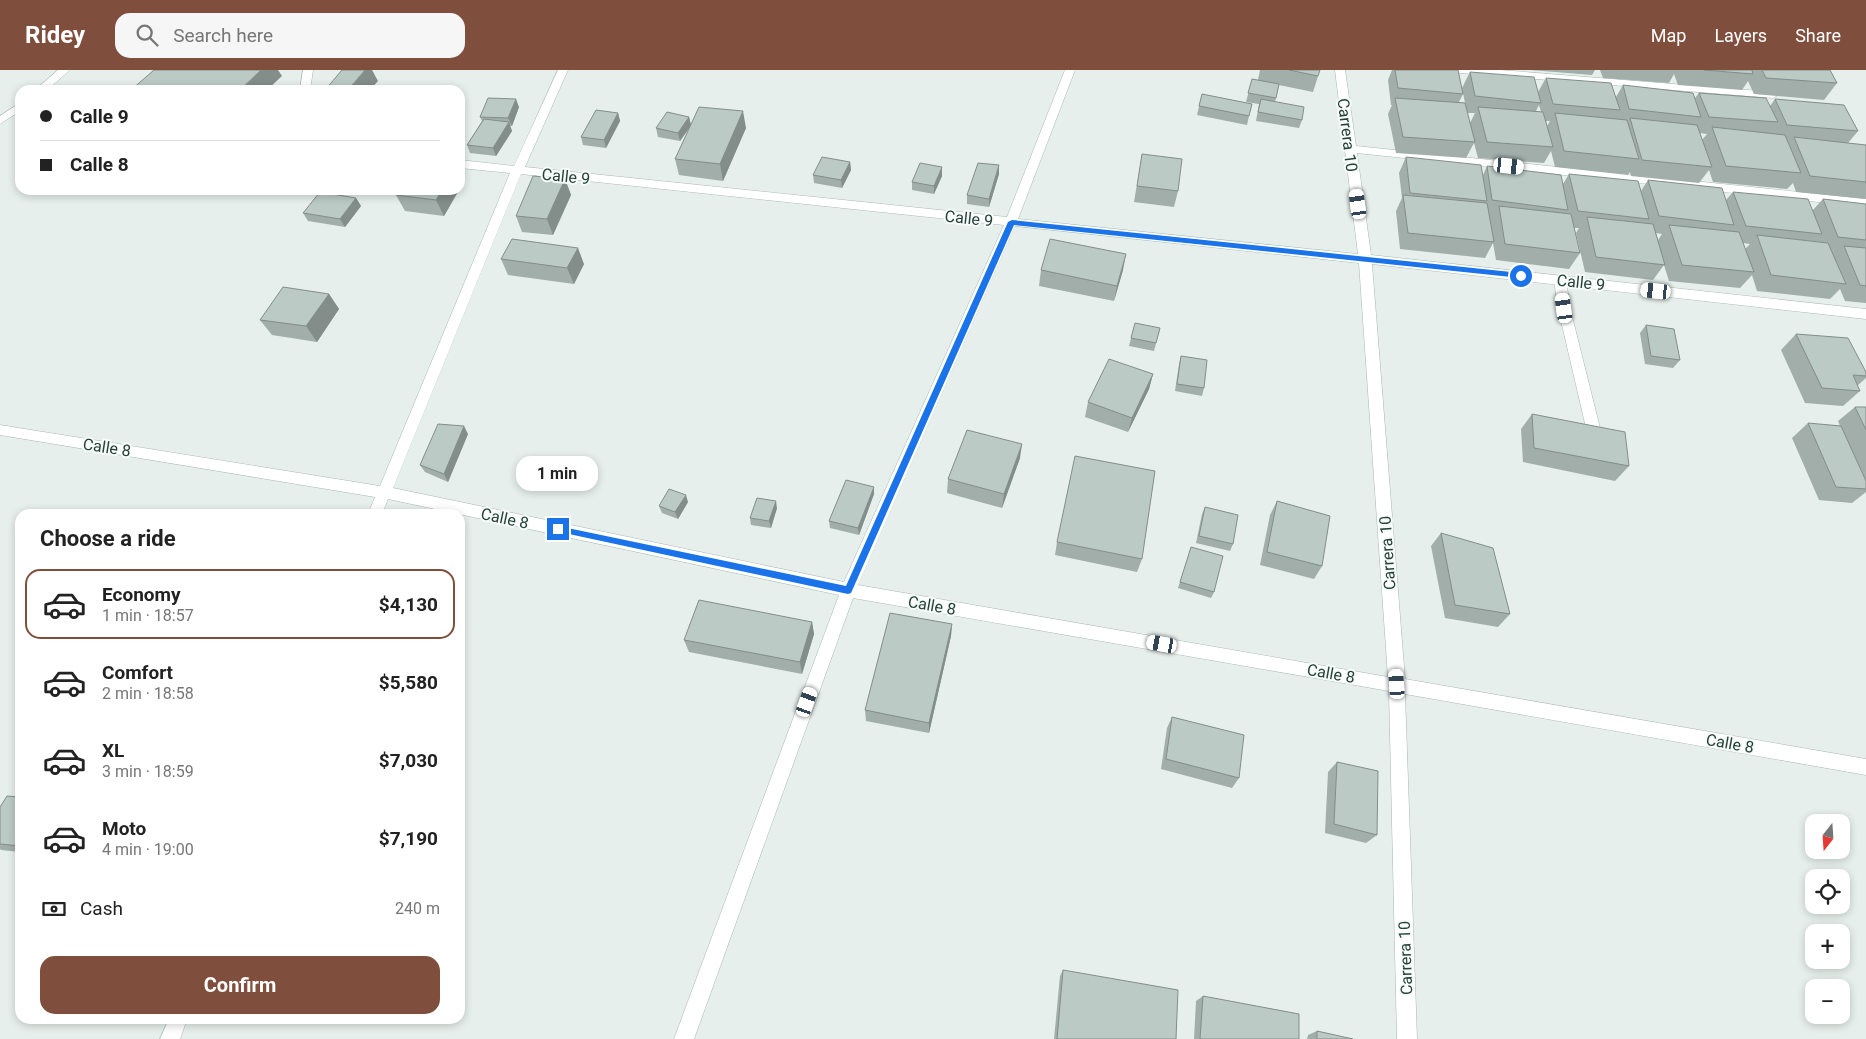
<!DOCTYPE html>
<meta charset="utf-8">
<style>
body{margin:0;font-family:Roboto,sans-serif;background:#f6f6f6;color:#222;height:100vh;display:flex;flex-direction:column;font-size:19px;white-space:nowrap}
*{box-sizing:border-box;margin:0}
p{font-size:16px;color:#767676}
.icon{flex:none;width:28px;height:28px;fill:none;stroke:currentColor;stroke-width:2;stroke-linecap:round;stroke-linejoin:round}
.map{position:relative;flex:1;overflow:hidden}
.drawer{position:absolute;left:15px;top:439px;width:450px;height:515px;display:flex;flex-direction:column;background:#fff;border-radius:15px;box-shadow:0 2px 8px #0003}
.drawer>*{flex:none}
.banner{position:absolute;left:15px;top:15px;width:450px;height:110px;border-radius:15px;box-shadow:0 2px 8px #0003;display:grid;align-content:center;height:110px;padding:0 25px;background:#fff}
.needle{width:32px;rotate:197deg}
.controls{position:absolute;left:1805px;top:744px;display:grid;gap:10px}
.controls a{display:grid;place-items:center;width:45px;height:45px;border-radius:10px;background:#fff;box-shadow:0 2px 8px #0003;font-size:25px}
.end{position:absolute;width:22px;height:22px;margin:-11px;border:6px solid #1a73e8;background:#fff;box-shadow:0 0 0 2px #fff}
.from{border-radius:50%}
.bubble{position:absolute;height:35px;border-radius:15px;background:#fff;box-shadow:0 2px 8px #0003;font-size:16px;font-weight:700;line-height:35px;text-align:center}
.car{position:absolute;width:15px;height:30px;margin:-15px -8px;border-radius:6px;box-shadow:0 0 4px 1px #0007;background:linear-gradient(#fff 24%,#345 0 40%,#fff 0 76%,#345 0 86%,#fff 0)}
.banner b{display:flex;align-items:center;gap:18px;height:48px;font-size:19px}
.banner b+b{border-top:1px solid #e0e0e0}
.banner i{width:12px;height:12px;background:#222}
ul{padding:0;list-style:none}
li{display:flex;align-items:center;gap:15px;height:70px;margin:0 10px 8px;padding:0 15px;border:2px solid transparent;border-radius:15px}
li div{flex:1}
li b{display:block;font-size:19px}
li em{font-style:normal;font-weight:700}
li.on{border-color:#804e3d}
li>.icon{width:45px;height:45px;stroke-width:1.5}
h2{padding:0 25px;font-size:22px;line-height:60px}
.pay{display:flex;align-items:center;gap:12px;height:55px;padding:0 25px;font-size:19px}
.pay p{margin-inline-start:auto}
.primary-button{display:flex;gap:10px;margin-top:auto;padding:10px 25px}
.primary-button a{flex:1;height:58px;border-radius:15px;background:#804e3d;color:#fff;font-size:20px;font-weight:700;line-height:58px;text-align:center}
header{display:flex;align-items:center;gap:30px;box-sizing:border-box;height:70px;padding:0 25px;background:#804e3d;color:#fff}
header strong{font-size:24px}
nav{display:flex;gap:28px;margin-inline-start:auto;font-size:18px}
.search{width:350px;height:45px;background:#f6f6f6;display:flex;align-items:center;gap:12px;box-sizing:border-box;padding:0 18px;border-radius:15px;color:#767676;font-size:19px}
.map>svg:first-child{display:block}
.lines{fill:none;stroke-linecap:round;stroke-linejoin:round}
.service-casing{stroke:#a8b8b2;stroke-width:1}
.minor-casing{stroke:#a8b8b2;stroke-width:1}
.service{fill:#fff;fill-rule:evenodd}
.minor{fill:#fff;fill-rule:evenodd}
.wall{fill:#a1aea9;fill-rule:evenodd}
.shaded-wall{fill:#838d89}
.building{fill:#bbcac4;stroke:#838d89}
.route{fill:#1a73e8}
.labels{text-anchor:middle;stroke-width:4;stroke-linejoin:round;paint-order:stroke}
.street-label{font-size:16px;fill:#24423a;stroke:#f7fbf9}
</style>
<header>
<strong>Ridey</strong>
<div class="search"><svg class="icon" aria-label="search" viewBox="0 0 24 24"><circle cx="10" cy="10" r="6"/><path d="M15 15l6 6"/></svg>Search here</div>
<nav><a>Map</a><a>Layers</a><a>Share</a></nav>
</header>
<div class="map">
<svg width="1866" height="969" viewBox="0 0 1866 969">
<rect width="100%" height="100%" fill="#e6efeb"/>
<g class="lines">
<defs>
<path id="service" d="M1560 206 1564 207 1566 210 1570 238 1601 362 1599 366 1594 367 1589 366 1587 362 1558 238 1554 210 1556 207Z"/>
<path id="minor" d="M58 0H70L47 20H35Z
M303 0H313L310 20H300Z
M558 0H568L525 97 1007 147 1065 0H1075L1018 149 1358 184 1335 0H1345L1356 76 1866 129V137L1357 83 1371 185 1866 239V249L1372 194 1405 609 1866 689V705L1405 624 1417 969H1397L1389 621 853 528 694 969H674L839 525 388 429 382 444H368L375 427 0 365V355L380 416 510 103 460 98V90L514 96ZM521 104 1004 155 844 512 393 418ZM1015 156 1359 193 1388 607 858 515Z
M1455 0H1500L1773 22 1778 25 1773 28 1460 3Z
M20 33V41L0 54V46Z
M169 949H187L180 969H160Z"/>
</defs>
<use href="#service" class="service-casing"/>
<use href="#minor" class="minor-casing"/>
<use href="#service" class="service"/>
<use href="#minor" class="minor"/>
</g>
<path class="wall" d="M1260 0H1320L1313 22 1279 15 1275 32 1302 50 1299 58 1256 51 1259 34 1246 32 1252 9 1258 10Z
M1392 0H1458L1463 24 1459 32 1465 33 1462 18 1470 2 1538 22 1546 8 1616 27 1623 15 1695 28 1699 23 1770 36 1775 29 1858 61 1848 73 1866 75V129L1796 122 1793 113 1787 119 1713 112 1709 100 1699 113 1631 106 1630 102 1628 105 1555 97 1551 81 1544 93 1478 88 1474 73 1466 88 1396 83 1388 44 1392 35H1391L1388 10ZM1539 35 1541 42 1536 41ZM1467 43H1475L1470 53ZM1546 51H1550L1547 56ZM1700 63 1707 64 1702 70Z
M1530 0H1595L1592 5Z
M1600 0H1830L1837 13 1824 30 1754 24 1748 11 1742 20 1678 15 1674 4 1669 13 1603 8Z
M1202 24 1249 46 1247 55 1197 45Z
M519 37 512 56H510L512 61 496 86 470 83 467 75 482 51 480 47Z
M618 43 620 51 606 78 583 75 581 67Z
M689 47 691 55 746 58 723 111 679 105 675 89 691 56 680 71 658 67 656 58Z
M1142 84 1178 121 1174 137 1134 132Z
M1406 87 1483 105 1487 96 1563 114 1569 104 1641 121 1648 110 1726 130 1733 122 1812 141 1823 129 1866 134V233L1845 231 1840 219 1830 229 1757 221 1752 205 1740 218 1669 211 1664 195 1653 210 1585 202 1576 163 1579 158H1574L1580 183 1569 199 1496 190 1493 173 1485 188 1400 179 1396 141 1402 128 1399 103ZM1656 163 1662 164 1658 170ZM1743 173 1750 174 1745 179Z
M850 92 851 100 842 118 814 113 813 105Z
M999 104 989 137 967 134V125Z
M942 106 934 124 912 120V112Z
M565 109 571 125 553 165 522 162 516 146Z
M459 120 444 146 405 141 396 125Z
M356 128 361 136 345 157 308 151 303 143Z
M501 189 584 194 574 214 508 205Z
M1041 200H1123L1114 231 1039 216Z
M329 224 339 239 317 272 272 265 260 250Z
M1646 255 1680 290 1673 298 1645 294 1640 263Z
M1160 258 1154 281 1129 276 1131 268Z
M1796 264 1866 302V308L1857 316 1860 321 1843 336 1805 333 1781 280Z
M1181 286 1204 318 1202 326 1175 321 1179 294Z
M1153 304 1149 319 1128 362 1085 347 1088 332Z
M1855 337H1866V422L1852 433 1819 430 1792 368 1808 353 1840 356 1838 351Z
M1532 344 1629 396 1615 411 1523 392 1521 359Z
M468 364 448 412 425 402 420 395Z
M1020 388 1002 438 947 423 948 409Z
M874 424 859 465 830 458 829 451Z
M1277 431 1322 496 1314 509 1260 495 1270 445Z
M688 432 678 449 662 443 659 436Z
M1205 437 1233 474 1230 481 1196 473 1202 444Z
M777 438 771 458 751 455 750 448Z
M1441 463 1510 544 1498 557 1445 548 1431 476Z
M1057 472 1142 489 1137 502 1055 485Z
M1191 477 1214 522 1211 528 1178 518Z
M812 552 814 564 802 604 689 582 684 570Z
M952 554 951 566 929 663 866 651 865 640Z
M1172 647 1239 708 1232 718 1161 699 1167 658Z
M1337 692 1377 765 1366 773 1325 763 1328 702Z
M20 727V782L1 780 0 779V737Z
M1063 900 1176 969H1054L1060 906Z
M1203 926 1299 969H1194L1196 931Z
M1317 961 1353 969H1307L1308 965Z"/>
<path class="shaded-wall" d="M261 0H278L282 6 267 20H240Z
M365 0H372L378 11 370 20H348Z
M516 29 519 37 512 56 508 48Z
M743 41 746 58 723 111 720 94Z
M618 43 620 51 606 78 604 70Z
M689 47 691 55 680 71 678 63Z
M509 52 512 61 496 86 493 78Z
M850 92 851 100 842 118 841 110Z
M999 95V104L989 137V129Z
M942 97V106L934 124V116Z
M565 109 571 125 553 165 547 149Z
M460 110 462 115 460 119Z
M442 120H459L444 146 436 130Z
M356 128 361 136 345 157 340 149Z
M578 178 584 194 574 214 567 198Z
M1126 184 1123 200 1114 231 1117 216Z
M329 224 339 239 317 272 306 256Z
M1153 304 1149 319 1128 362 1132 348Z
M464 356 468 364 448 412 444 404Z
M1022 374 1020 388 1002 438 1004 424Z
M874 417V424L859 465 858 458Z
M686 425 688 432 678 449 675 442Z
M776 431 777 438 771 458 769 451Z
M812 552 814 564 802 604 800 592Z
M952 554 951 566 929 663V653Z"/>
<path class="building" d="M154 0H261L240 20H131Z
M342 0H365L348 20H325Z
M1289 0H1320L1318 6Z
M1395 0H1458L1463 24 1398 18Z
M1704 0H1752L1753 4Z
M1762 0H1830L1837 13 1766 8Z
M1470 2 1534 7 1541 33 1475 26Z
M1546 8 1611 13 1620 40 1553 34Z
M1252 9 1279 14 1276 28 1248 23Z
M1623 15 1693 23 1701 47 1629 39Z
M1699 23 1766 28 1778 52 1709 47Z
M1202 24 1252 34 1249 46 1199 36Z
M488 28 516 29 508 48 480 47Z
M1395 28 1465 33 1475 72 1403 67Z
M1261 29 1304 37 1302 50 1258 42Z
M1775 29 1844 35 1858 61 1787 55Z
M699 37 743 41 720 94 675 89Z
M1478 37 1543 42 1553 77 1487 72Z
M596 40 618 43 604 70 581 67Z
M667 42 689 47 678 63 656 58Z
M1555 43 1627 50 1639 89 1564 81Z
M1630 48 1697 55 1712 97 1642 90Z
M484 49 509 52 493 78 467 75Z
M1712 57 1785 65 1801 103 1726 96Z
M1794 67 1866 75V112L1810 106Z
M1142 84 1182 89 1178 121 1137 116Z
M822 87 850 92 841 110 813 105Z
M1406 87 1481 95 1487 131 1410 123Z
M920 93 942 97 934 116 912 112Z
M978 93 999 95 989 129 967 125Z
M1487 96 1561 105 1568 140 1492 130Z
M1569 104 1638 111 1649 149 1578 141Z
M533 106 565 109 547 149 516 146Z
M1648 110 1722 118 1734 155 1659 146Z
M400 120H442L436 130 396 125Z
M320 122 356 128 340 149 303 143Z
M1733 122 1808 129 1822 164 1746 156Z
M1403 125 1487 133 1494 172 1408 163Z
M1823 129 1866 134V170L1838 167Z
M1499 136 1571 144 1580 183 1505 174Z
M1587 147 1653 154 1665 195 1596 187Z
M1669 155 1739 162 1754 202 1682 195Z
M1757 165 1828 173 1846 214 1771 205Z
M512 169 578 178 567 198 501 189Z
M1050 169 1126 184 1117 216 1041 200Z
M1844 176 1866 178V216L1860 215Z
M283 217 329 224 306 256 260 250Z
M1135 253 1160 258 1156 273 1131 268Z
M1646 255 1674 259 1680 290 1651 286Z
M1796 264 1848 268 1866 302V306L1853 305 1860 321 1822 318Z
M1181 286 1207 290 1204 318 1177 314Z
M1109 289 1153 304 1132 348 1088 332Z
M1855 337H1866V360Z
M1532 344 1625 362 1629 396 1534 378Z
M1808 353 1841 356 1866 411V419L1836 417Z
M438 354 464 356 444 404 420 395Z
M967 360 1022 374 1004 424 948 409Z
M1075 386 1155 401 1142 489 1057 472Z
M846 410 874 417 858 458 829 451Z
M669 419 686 425 675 442 659 436Z
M757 428 776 431 769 451 750 448Z
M1277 431 1330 446 1322 496 1267 482Z
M1205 437 1238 445 1233 474 1199 466Z
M1441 463 1493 478 1510 544 1455 535Z
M1191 477 1223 486 1214 522 1180 512Z
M699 530 812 552 800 592 684 570Z
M890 543 952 554 929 653 865 640Z
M1172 647 1244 665 1239 708 1166 689Z
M1337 692 1378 701 1377 765 1334 754Z
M7 726 20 727V776L0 774V737Z
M1063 900 1178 920 1176 969H1057Z
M1203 926 1299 944V969H1200Z
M1317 961 1353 969H1317Z"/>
<path class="route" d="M1012 150 1521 203 1524 206 1521 208 1014 155 851 523 848 524 555 461V457L558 456 846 516 1008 152Z"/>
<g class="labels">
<g class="street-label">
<text transform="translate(1348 65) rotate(83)" y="6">Carrera 10</text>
<text transform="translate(566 106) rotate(6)" y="6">Calle 9</text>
<text transform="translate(969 148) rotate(6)" y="6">Calle 9</text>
<text transform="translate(1581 212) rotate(6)" y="6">Calle 9</text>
<text transform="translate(107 377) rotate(9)" y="6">Calle 8</text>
<text transform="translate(505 448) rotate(12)" y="6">Calle 8</text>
<text transform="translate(1387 483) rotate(-94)" y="6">Carrera 10</text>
<text transform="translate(932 535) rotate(10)" y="6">Calle 8</text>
<text transform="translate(1331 603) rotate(10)" y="6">Calle 8</text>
<text transform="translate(1730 673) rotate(10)" y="6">Calle 8</text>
<text transform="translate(1405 888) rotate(-92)" y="6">Carrera 10</text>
</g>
</g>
</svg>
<div class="controls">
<a><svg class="needle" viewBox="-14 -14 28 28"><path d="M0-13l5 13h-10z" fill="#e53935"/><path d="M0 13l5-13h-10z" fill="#767676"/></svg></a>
<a><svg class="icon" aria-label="locate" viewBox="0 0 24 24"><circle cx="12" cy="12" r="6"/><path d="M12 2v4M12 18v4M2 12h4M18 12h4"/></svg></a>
<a>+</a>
<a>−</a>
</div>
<i class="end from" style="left:1521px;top:206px"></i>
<i class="end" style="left:558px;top:459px"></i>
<div class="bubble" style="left:516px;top:386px;width:82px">1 min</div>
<i class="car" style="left:1509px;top:96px;rotate:96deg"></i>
<i class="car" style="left:1358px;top:134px;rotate:352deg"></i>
<i class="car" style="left:1656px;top:221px;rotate:276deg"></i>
<i class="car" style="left:1564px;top:238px;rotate:352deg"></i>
<i class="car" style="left:1162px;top:574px;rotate:280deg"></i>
<i class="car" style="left:1397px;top:614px;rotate:356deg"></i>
<i class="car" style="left:807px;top:632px;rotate:20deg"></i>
<div class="banner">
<b><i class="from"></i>Calle 9</b>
<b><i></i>Calle 8</b>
</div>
<section class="drawer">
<h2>Choose a ride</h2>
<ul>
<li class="on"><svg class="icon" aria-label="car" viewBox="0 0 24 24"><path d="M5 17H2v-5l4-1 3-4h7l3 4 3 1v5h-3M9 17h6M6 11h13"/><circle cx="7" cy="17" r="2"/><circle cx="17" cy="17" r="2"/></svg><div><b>Economy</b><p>1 min · 18:57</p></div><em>$4,130</em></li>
<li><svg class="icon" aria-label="car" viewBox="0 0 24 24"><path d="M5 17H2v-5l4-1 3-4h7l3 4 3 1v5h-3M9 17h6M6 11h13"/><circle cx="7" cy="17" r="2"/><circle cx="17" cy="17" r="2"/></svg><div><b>Comfort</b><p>2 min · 18:58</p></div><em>$5,580</em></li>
<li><svg class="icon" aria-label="car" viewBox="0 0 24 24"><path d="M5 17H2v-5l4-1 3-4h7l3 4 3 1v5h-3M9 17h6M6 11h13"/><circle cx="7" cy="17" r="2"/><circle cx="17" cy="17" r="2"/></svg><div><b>XL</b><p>3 min · 18:59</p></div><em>$7,030</em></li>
<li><svg class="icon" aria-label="car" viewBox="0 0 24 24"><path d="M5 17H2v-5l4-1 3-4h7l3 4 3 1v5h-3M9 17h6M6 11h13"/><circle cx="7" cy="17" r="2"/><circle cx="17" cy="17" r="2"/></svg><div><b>Moto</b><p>4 min · 19:00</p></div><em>$7,190</em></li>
</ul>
<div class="pay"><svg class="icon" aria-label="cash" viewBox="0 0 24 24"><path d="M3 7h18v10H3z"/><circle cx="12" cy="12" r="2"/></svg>Cash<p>240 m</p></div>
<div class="primary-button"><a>Confirm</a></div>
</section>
</div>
